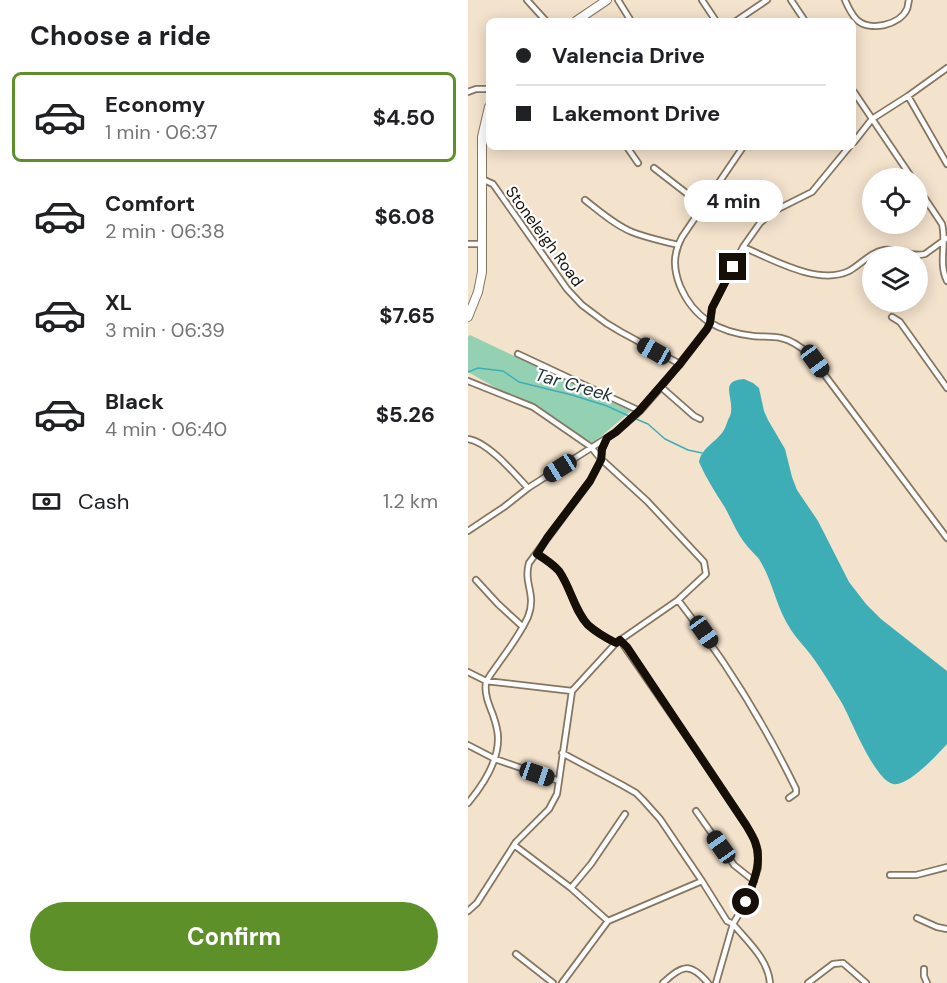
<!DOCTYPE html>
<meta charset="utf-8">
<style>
body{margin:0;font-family:"DM Sans",sans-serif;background:#f2f2f2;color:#202124;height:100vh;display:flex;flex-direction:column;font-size:22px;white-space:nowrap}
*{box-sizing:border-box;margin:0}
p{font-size:20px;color:#757577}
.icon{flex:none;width:33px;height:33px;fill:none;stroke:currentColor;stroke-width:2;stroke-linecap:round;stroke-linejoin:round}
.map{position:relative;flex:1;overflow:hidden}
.side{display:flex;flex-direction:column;background:#fff;width:468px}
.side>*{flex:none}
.hud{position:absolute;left:18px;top:18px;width:370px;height:132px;border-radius:9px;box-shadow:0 3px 15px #0003;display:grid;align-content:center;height:132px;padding:0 30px;background:#fff}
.controls{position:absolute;left:394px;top:168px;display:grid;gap:12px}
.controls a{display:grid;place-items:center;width:66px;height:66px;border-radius:50%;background:#fff;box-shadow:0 3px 15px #0003;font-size:30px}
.end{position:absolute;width:27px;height:27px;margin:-14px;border:8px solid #150f08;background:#fff;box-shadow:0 0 0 3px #fff}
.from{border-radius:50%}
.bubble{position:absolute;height:42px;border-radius:21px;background:#fff;box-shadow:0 3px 15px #0003;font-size:20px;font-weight:700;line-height:42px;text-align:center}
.car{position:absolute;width:18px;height:36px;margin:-18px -9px;border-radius:8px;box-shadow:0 0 4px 2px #0007;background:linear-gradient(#222 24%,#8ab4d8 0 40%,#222 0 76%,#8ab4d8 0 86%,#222 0)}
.hud b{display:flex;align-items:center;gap:21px;height:57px;font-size:22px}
.hud b+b{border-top:2px solid #e0e0e0}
.hud i{width:15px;height:15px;background:#202124}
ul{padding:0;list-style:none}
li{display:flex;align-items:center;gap:18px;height:90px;margin:0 12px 9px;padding:0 18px;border:3px solid transparent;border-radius:9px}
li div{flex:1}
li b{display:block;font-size:22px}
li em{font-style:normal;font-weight:700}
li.on{border-color:#5d9029}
li>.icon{width:54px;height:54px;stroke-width:1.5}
h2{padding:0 30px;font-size:27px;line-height:72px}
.pay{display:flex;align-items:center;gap:15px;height:66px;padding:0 30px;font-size:22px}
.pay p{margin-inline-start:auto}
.button{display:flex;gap:12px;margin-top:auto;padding:12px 30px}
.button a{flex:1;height:69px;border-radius:36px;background:#5d9029;color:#fff;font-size:24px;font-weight:700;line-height:69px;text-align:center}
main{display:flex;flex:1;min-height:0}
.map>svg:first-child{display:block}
.green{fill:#94d0b2}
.water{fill:#3daeb6}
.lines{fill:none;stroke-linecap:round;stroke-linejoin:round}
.stream{stroke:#3daeb6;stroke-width:1.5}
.minor-casing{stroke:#857662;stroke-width:8}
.primary-casing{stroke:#857662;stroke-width:10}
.minor{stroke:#fff;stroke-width:4.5}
.primary{stroke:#fff;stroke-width:8}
.route{stroke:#150f08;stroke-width:8}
.labels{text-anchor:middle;stroke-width:4.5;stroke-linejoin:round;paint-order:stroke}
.street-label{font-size:16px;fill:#150f08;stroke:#fff}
.water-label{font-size:18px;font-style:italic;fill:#1c3032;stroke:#fff}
</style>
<main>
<section class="side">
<h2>Choose a ride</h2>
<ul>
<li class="on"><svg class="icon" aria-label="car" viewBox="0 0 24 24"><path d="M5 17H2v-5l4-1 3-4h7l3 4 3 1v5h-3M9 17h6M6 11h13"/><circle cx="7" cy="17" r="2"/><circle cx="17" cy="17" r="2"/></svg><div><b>Economy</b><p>1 min · 06:37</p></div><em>$4.50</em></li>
<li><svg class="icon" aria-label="car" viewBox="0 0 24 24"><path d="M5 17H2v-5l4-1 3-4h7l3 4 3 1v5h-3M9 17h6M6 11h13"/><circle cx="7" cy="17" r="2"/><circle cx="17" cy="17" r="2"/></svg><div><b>Comfort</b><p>2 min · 06:38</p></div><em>$6.08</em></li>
<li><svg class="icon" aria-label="car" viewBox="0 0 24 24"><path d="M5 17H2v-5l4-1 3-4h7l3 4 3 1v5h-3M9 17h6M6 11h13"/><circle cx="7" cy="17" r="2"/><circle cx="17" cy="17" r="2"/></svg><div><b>XL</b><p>3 min · 06:39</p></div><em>$7.65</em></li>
<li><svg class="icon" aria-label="car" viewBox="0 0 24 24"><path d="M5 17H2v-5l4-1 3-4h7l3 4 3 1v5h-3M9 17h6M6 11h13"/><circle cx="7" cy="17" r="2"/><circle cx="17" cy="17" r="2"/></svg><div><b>Black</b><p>4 min · 06:40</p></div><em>$5.26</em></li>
</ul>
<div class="pay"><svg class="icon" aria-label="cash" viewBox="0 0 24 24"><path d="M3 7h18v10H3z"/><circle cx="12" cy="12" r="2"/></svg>Cash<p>1.2 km</p></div>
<div class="button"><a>Confirm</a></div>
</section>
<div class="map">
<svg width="479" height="983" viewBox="0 0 479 983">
<rect width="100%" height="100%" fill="#f3e2cc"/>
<path class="green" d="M2 335 163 411 125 443 0 372V337Z"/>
<path class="water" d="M276 379 285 383 291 388 296 411 300 420 317 449 324 477 329 490 350 521 381 582 398 604 413 619 479 671V744C470 754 440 787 425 784 407 780 384 722 375 705 365 688 354 670 343 655 336 646 329 639 323 630 308 608 305 581 291 559 286 553 280 548 276 542 268 531 263 518 256 506 247 492 238 478 231 462 233 449 246 443 254 433 258 428 259 421 262 416 268 399 249 381 276 379Z"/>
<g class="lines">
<path class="stream" d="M0 372 10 368 35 371 51 382 104 395 139 406 163 417
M168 419 180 424 197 439 220 450 234 453"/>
<defs>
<path id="minor" d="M59 0 78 21
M150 0 163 21
M234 0 248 21
M323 0 337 21
M377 0C380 7 384 15 389 20 402 32 432 25 439 9 440 7 440 3 441 0
M268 21 299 0
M0 92 8 89H21
M386 92 444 178
M440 96 479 164
M386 142 404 119 440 96 479 68
M159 147 170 163
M275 147 214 237C205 254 205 268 212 286 226 319 251 332 285 336 294 337 304 336 313 338 323 340 333 347 341 354L479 538
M186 168 235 206
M14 179 25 184 99 289 114 305 138 323 153 332 212 364
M450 188 474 224C479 243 470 263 479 281
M117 200C131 211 147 225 164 232 179 238 195 241 210 245
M0 244H15
M275 247C304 259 350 286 381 271 392 265 403 252 416 250 431 248 443 258 457 254L479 238
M424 317 432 322 479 388
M50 354 172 411
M0 381 65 407 123 447 132 458 179 501 236 562 238 574 210 600 148 643 104 691 18 681 0 672
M193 387 226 416 232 419
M0 439C20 442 46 473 60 488
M0 531 36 507 60 488 148 432 172 411 193 387 239 329 242 323 244 308 275 247 292 223 300 216 310 209 344 192 381 147
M69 553C77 559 85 564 91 571 103 588 106 610 120 625 128 632 138 638 148 643
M8 580 30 604 55 627
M210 600C258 661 294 719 328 789V793L321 798
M152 640 228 750 278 825 287 841 290 851V868L278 902 265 924 248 983
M0 745 27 759 91 781
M94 753 154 785 168 793 175 800 192 819 234 881 259 921 265 924C280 942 300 959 302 983
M0 803C15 785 31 761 30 737 30 730 27 721 25 715 21 705 16 693 18 683 20 677 26 670 30 664 41 649 52 634 60 617 69 594 55 584 61 563L122 481 133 460 134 449 138 439
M228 811 266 865 286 881
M46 845 103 888 140 921 234 881
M422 875H448L479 867
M103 888 123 864 157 814
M0 911 9 903 48 842 81 809 89 794 104 691
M449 918 469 927 479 929
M48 954 85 983
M456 969V976L459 983
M94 983 140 921
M195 983C214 965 222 962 240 983
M340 983 365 964 375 963 398 983"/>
<path id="primary" d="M108 21 139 0
M0 317 10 292 14 272V137L21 107"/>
</defs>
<use href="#minor" class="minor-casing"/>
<use href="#primary" class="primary-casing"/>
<use href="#minor" class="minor"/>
<use href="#primary" class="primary"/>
</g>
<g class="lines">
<path class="route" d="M265 267 244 308 242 323 239 329 212 364 171 411 148 432 139 438 134 449 133 460 122 481 79 538 69 554C77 559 85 564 91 571 103 588 106 610 120 625 128 632 138 638 148 643L152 640 159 647 278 825C281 830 285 836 287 842 295 862 285 883 278 902"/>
</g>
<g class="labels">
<g class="street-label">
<text transform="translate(77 236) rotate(54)" y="6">Stoneleigh Road</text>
</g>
<g class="water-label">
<text transform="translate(106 385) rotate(16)" y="6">Tar Creek</text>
</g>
</g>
</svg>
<div class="controls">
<a><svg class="icon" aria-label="locate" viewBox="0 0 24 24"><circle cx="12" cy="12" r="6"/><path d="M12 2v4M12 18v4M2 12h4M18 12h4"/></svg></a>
<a><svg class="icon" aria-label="layers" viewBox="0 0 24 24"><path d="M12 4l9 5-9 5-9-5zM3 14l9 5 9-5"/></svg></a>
</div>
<i class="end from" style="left:278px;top:902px"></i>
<i class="end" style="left:265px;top:267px"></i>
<div class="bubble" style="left:216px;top:180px;width:99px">4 min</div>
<i class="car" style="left:186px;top:351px;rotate:299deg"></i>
<i class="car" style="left:347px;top:361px;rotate:144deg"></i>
<i class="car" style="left:92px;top:468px;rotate:238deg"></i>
<i class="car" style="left:236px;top:632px;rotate:145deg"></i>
<i class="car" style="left:69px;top:774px;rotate:109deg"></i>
<i class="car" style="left:253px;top:847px;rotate:325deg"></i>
<div class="hud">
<b><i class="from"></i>Valencia Drive</b>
<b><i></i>Lakemont Drive</b>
</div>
</div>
</main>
